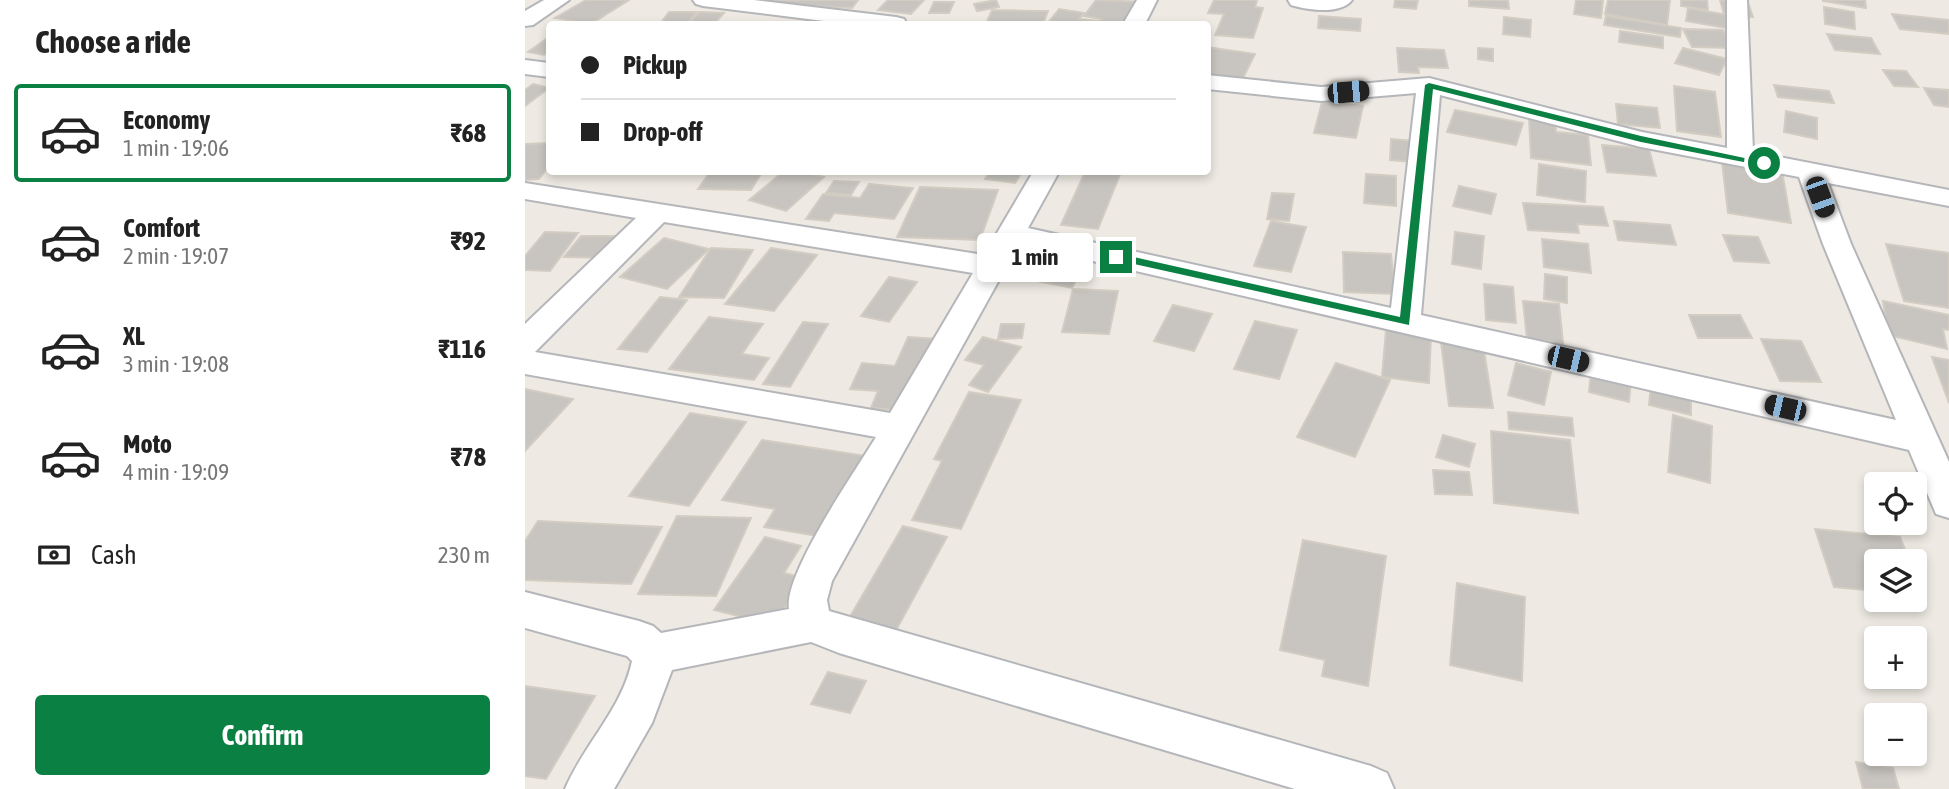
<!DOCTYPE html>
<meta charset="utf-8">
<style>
body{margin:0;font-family:"Asap Condensed",sans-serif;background:#f2f2f2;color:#222;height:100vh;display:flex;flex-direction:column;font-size:26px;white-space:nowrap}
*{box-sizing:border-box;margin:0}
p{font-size:23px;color:#767676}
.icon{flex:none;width:38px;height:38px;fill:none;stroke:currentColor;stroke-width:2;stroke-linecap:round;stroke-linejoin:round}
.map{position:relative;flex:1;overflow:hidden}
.panel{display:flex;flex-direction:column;background:#fff;width:525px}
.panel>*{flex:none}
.hud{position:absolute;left:21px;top:21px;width:665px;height:154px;border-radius:7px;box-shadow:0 4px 10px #0003;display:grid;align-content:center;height:154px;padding:0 35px;background:#fff}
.buttons{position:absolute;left:1339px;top:472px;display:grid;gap:14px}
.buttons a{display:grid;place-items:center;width:63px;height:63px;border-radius:7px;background:#fff;box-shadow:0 4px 10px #0003;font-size:35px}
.end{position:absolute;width:32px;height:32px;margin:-16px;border:9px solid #0b8043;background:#fff;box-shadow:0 0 0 4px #fff}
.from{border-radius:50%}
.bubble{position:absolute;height:49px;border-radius:7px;background:#fff;box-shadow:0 4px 10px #0003;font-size:23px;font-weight:700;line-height:49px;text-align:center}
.car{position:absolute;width:21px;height:42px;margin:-21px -10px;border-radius:9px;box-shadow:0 0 5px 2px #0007;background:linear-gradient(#222 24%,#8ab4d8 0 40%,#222 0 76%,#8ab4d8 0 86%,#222 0)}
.hud b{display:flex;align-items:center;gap:24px;height:66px;font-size:26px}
.hud b+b{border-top:2px solid #e0e0e0}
.hud i{width:18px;height:18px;background:#222}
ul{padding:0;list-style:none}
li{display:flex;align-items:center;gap:21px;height:98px;margin:0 14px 10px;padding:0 21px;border:4px solid transparent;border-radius:7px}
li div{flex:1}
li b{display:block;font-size:26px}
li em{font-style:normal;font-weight:700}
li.current{border-color:#0b8043}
li>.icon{width:63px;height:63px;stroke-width:1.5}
h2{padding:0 35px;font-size:32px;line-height:84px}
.pay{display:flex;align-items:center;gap:18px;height:77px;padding:0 35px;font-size:26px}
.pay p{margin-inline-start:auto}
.primary-button{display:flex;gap:14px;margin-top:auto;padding:14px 35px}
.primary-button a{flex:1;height:80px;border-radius:7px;background:#0b8043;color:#fff;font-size:28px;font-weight:700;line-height:80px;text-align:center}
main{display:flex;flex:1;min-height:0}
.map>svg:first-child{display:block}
.building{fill:#c8c5c0;stroke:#d2ccc2;stroke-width:2}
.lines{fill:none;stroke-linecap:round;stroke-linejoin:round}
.minor-casing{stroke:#b4b6ba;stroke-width:4}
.minor{fill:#fff;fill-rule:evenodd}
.route{fill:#0b8043}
</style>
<main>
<section class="panel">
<h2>Choose a ride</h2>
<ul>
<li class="current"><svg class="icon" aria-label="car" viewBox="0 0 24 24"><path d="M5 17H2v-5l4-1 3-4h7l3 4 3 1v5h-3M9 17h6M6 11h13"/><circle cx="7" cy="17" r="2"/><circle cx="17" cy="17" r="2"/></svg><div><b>Economy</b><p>1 min · 19:06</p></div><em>₹68</em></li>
<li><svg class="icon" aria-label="car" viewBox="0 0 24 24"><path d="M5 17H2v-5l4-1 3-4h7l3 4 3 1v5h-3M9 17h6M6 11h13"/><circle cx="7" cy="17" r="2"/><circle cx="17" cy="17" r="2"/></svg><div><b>Comfort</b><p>2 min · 19:07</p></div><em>₹92</em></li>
<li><svg class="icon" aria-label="car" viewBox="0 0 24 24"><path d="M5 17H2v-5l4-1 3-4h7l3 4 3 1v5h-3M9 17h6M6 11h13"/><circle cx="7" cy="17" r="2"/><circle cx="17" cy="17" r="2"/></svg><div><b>XL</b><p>3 min · 19:08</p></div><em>₹116</em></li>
<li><svg class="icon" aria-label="car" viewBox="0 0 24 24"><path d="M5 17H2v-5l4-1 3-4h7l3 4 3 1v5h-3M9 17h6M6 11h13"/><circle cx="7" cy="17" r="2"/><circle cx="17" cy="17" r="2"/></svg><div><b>Moto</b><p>4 min · 19:09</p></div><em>₹78</em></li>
</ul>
<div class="pay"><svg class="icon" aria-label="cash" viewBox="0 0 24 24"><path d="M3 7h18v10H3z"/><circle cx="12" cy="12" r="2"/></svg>Cash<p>230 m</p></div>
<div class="primary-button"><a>Confirm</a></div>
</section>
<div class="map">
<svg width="1424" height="789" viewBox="0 0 1424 789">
<rect width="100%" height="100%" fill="#eeeae3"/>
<path class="building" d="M61 0H104L66 24 30 18Z
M245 0H333L327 8 242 4Z
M363 0H399L386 14 353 10Z
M471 0 474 7 452 11 449 4Z
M571 0 619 2 604 24H522L534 9 559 13 554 19 574 21 577 19 559 16Z
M689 0H732L730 7 738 8 728 38 690 35 699 14 683 13Z
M870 0H893L891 9 869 7Z
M944 0H983L984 9 944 6Z
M1051 0H1078L1076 18 1049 14Z
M1083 0H1145L1142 25 1080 14Z
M1156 0H1182L1183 10 1156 6Z
M1195 0H1222L1228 17 1199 14Z
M1298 0H1340L1341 8 1298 1Z
M409 2H429L424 13H404Z
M1299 7 1329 12 1330 29 1300 24Z
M1163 8 1214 17 1213 30 1161 21Z
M467 10 511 11H523L518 24H461Z
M144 12H171L162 24H135Z
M174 12 199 13 189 24H163Z
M1367 14 1424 20V34L1375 29Z
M794 16 836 19 835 31 793 28Z
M1081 16 1156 28 1155 37 1079 25Z
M979 17 1006 20 1005 37 978 34Z
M284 18 311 20 307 24H278Z
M1158 29 1198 30 1208 48 1167 47Z
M1095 31 1138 37V48L1094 42Z
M1302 34 1346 38 1355 54 1310 50Z
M24 37V50L19 55 3 52Z
M682 47 730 54 716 82 682 77Z
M872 48 919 50 923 68 893 67 894 73 874 72Z
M953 48 968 49V61L953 59Z
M1158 48 1202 59 1194 75 1150 63Z
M1358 70 1381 71 1393 87 1369 86Z
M8 84 24 88 0 106V90Z
M1249 85 1304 91 1309 103 1253 97Z
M1149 86 1190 92 1196 137 1152 131Z
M1399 88 1424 90V107L1409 105Z
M797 102 838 106 831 138 789 133Z
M1091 104 1132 108 1135 128 1093 124Z
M930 110 998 123 991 145 922 132Z
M1261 111 1292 118V139L1259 132Z
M1004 118 1030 120 1031 132 1063 135 1066 165 1006 158Z
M866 139 888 141 887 162 865 160Z
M24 143V166L14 179 0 180V144Z
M1077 145 1124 149 1131 176 1082 172Z
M1197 162 1257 171 1266 223 1203 213Z
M1014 164 1061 171 1060 202 1012 195Z
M185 172H237L226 190 173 189Z
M258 172H277L299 177 261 211 224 200Z
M465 172H497L490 183 460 179Z
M560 172H596L573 229 536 225Z
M841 174 871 176V206L839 203Z
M309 181 334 182 326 195 301 193Z
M344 184 388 188 369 219 309 213 304 221 281 219 298 194 335 198Z
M934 186 971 194 966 214 928 206Z
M395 187 473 190 455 240 372 237Z
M747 193 769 194 764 221 742 219Z
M998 203 1078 207 1083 226 1052 224 1054 233 1003 230Z
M746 221 781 227 766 272 729 266Z
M1089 221 1145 225 1151 245 1093 240Z
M20 232 53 233 25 271 0 270V256Z
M930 232 959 236 956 269 927 264Z
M1198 235 1233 237 1244 263 1209 261Z
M56 236H106L90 258 39 257Z
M139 238 184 249 142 289 95 277Z
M1017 239 1063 244 1066 273 1019 267Z
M1361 244 1424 253V308L1379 301Z
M186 248 228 250 199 298 154 297Z
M246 248 292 255 249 311 200 304Z
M818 252 866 254 870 294 819 292Z
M514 260 558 268 547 288 502 279Z
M1020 274 1042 277V303L1019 299Z
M364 277 392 282 364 322 336 316Z
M959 284 988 287 991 323 961 320Z
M548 289 593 291 584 334 537 332Z
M135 297 162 300 122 352 93 349Z
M998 301 1034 304 1038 343 1002 339Z
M1358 301 1424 315V330L1418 329 1422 349 1363 335Z
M648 305 687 314 669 351 629 341Z
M1164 315H1215L1227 338H1173Z
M184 317 238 324 217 354 244 358 229 380 144 369Z
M730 321 772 330 754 379 709 369Z
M278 322 303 324 265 387 238 384Z
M476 324H499L497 338 473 339Z
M861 330 906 335 904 383 857 377Z
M383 337 413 339 382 411 346 408 353 391 325 389 337 363 370 366Z
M458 337 496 347 463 392 444 385 459 365 440 360Z
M1236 339 1276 341 1296 382 1255 381Z
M916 342 958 344 968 408 924 406Z
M1407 357 1424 360V403Z
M811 363 865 380 830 457 772 437Z
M991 363 1026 372 1019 405 983 395Z
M1066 372 1106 381 1104 402 1064 392Z
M1126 384 1166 394V415L1124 405Z
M0 389 48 399 0 451Z
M444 392 496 400 436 529 387 520 417 461 409 459Z
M983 412 1047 418 1049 436 984 429Z
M165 413 221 422 164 506 104 496Z
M1148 415 1187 426 1185 483 1143 472Z
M966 431 1045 440 1053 513 969 503Z
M918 435 950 444 944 467 911 457Z
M237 440 354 458 310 539 239 527 250 509 197 500Z
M908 470 944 472 947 495 910 494Z
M152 516 226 518 191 596 113 594Z
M13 521 137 527 106 584 0 580V541Z
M378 526 422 537 370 632 323 620Z
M1290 529 1375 537 1385 562H1351V591L1309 587Z
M240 537 276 546 259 573 279 578 248 625 189 610Z
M778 540 861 556 843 686 797 676 800 660 755 650Z
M932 583 1000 597 997 681 925 665Z
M303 672 341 681 325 713 286 704Z
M0 686 70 696 21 779 0 776Z
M1331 762 1368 768 1374 789H1338Z"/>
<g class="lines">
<defs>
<path id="minor" d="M19 0H44L8 25 0 26V11Z
M168 0H229L371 17 379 19 382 24H323L178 6 171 4Z
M612 0H632L620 24H598Z
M763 0H827C816 15 782 10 766 5Z
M1202 0H1222L1228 152 1424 190V206L1303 183 1326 244 1424 462V518L1411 514 1384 450 494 244 307 581 302 600 304 611 846 766 862 773 869 789H770L314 653 286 642 147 670 127 723 89 789H40C59 744 97 709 107 661L102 656 0 628V592L114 621 128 626 136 633 264 609C258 575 331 470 351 437L0 374V324L111 218 0 199V183L459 255 508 172H534L503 228 866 308 891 93 796 101 682 89V75L796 87 904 78 1117 132 1202 148ZM915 95 1116 147 1274 177 1298 244 1371 420 896 315ZM139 222 448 273 365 413 10 352Z
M0 60 24 63V77L0 74Z"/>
</defs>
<use href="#minor" class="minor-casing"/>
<use href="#minor" class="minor"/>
</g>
<path class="route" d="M904 83 1116 136 1243 163 1239 166 1116 142 908 89 884 325 591 260 586 257 591 253 875 317 900 85Z"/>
</svg>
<div class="buttons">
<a><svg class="icon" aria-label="locate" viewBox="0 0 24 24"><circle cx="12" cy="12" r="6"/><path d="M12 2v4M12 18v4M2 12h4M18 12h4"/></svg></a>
<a><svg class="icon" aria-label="layers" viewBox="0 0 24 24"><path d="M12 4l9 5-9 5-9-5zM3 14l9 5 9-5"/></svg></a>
<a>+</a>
<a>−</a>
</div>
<i class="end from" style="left:1239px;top:163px"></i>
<i class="end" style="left:591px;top:257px"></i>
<div class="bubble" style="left:452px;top:233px;width:116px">1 min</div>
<i class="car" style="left:823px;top:92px;rotate:85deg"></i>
<i class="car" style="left:1295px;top:197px;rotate:160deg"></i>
<i class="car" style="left:1043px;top:359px;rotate:103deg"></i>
<i class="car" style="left:1260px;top:408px;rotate:283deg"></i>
<div class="hud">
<b><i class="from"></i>Pickup</b>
<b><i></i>Drop-off</b>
</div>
</div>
</main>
